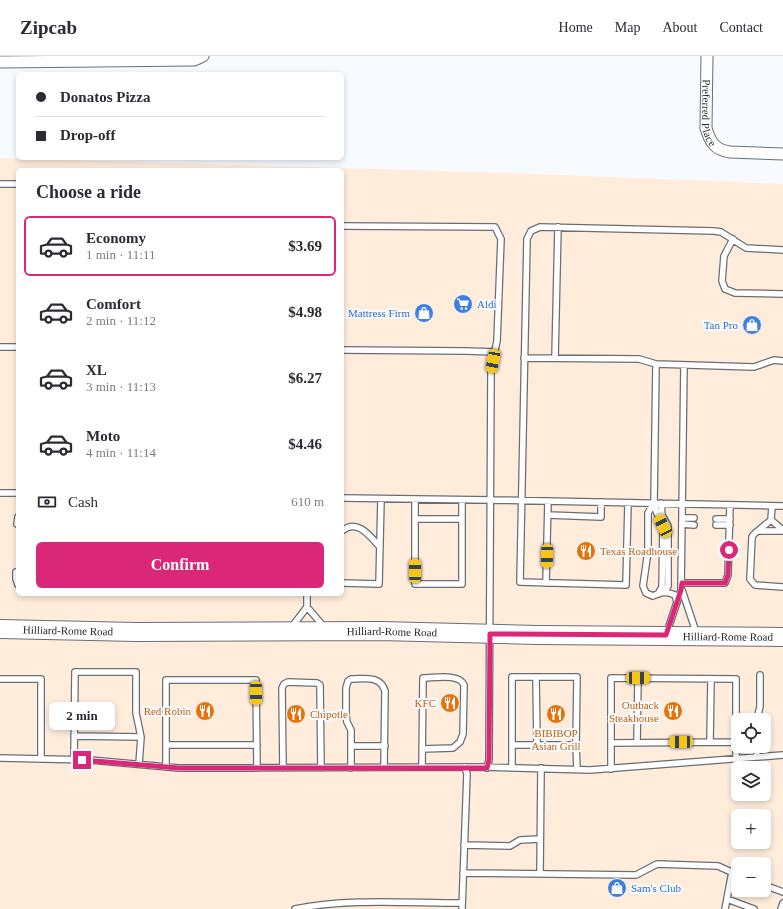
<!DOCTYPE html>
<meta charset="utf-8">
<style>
body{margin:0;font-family:Georgia,serif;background:#f7f7f7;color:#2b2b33;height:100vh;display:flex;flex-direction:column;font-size:15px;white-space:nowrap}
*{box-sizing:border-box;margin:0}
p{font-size:13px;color:#7c7c81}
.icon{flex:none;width:22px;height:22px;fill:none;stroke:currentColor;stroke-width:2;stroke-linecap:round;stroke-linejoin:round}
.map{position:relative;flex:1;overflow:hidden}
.side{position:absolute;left:16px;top:112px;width:328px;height:428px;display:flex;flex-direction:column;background:#fff;border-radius:6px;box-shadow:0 2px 6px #0003}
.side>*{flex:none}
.banner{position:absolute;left:16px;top:16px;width:328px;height:88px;border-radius:6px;box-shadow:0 2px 6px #0003;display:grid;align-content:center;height:88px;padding:0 20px;background:#fff}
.controls{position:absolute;left:731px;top:657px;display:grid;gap:8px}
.controls a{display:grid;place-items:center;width:40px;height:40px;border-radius:6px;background:#fff;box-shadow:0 2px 6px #0003;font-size:20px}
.end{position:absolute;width:18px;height:18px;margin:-9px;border:5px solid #db2777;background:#fff;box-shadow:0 0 0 2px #fff}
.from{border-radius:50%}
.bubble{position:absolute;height:28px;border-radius:6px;background:#fff;box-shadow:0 2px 6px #0003;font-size:13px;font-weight:700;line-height:28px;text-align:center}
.car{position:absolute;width:12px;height:24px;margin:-12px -6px;border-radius:5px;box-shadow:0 0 3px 1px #0007;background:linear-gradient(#f5c518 24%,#345 0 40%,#f5c518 0 76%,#345 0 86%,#f5c518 0)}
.banner b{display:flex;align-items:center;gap:14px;height:38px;font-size:15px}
.banner b+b{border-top:1px solid #e1e1e2}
.banner i{width:10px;height:10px;background:#2b2b33}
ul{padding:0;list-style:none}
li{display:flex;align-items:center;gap:12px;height:60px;margin:0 8px 6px;padding:0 12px;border:2px solid transparent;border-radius:6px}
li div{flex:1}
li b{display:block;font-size:15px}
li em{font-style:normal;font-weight:700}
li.on{border-color:#db2777}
li>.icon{width:36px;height:36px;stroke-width:1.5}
h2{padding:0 20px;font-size:18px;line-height:48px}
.pay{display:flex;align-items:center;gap:10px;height:44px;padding:0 20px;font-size:15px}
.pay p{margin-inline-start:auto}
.cta{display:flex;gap:8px;margin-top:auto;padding:8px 20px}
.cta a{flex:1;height:46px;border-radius:6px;background:#db2777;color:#fff;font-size:16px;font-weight:700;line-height:46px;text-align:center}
header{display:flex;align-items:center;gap:24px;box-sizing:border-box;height:56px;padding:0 20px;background:#fff;border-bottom:1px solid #e1e1e2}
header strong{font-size:19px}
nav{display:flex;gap:22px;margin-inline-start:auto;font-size:14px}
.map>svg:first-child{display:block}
.commercial{fill:#ffecdb;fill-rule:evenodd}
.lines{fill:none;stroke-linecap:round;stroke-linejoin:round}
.service-casing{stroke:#696e75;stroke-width:8}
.minor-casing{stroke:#696e75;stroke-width:13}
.primary-casing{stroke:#696e75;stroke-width:20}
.service{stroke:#fff;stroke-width:5.5}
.minor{stroke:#fff;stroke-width:11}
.primary{stroke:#fff;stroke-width:18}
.route{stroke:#db2777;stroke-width:5}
.labels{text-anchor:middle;stroke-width:4;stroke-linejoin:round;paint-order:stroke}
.street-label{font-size:11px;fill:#25272a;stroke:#f7faff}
.shop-label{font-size:11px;fill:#366cbe;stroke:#f7faff;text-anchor:start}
.food-label{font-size:11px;fill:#c56008;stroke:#f7faff;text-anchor:end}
</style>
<header>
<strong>Zipcab</strong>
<nav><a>Home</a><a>Map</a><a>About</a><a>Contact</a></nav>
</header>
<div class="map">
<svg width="783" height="853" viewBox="0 0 783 853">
<rect width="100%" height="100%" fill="#f7faff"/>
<path class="commercial" d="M0 102 510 117 783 128V853H0ZM18 114H342V538H18ZM738 664H764V690H738ZM738 712H764V738H738ZM738 760H764V786H738ZM738 808H764V834H738Z"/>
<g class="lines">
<defs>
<path id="service" d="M0 128H18
M342 170 495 171 501 183 497 285 491 313 489 704 487 712
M733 183 724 200 722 225 725 233 735 237 783 238
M0 291H18
M342 294 466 295 495 296
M524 302 639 303 656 308 754 311 774 304 783 305
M555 302 558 171
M656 308 654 447 656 455 663 470 662 531 658 538
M0 437H18
M342 442 492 444 783 450
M415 443V528H462V444
M628 447 626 529 520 526 527 183 531 175 540 171 714 175 721 176 746 192 783 194
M654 447 648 457V495L643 530 646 537 653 540C661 536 666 535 675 539L677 546
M661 447 662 459 668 470V530L665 536
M772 450 771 464 754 478 752 481 750 523 755 529 783 531
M548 459 601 461V446
M683 462H694
M415 463H462
M716 463H730
M771 464 783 474
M17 468 18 461
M682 468 694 469
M716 469H730
M342 475C357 462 370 480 380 491
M759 475H783
M16 516V523L18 529
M342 527 379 528 381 443
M546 527 548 445
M682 527H725L728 519 730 449
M682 534 697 579
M307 551 325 572
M291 572 307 551V538
M667 576 681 534 684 309
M512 621H577L576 689H512Z
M536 621 537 689
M0 623H41V703
M757 664 760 650V619
M74 680 141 681
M710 686 711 623
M611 687 736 686
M637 687 638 622
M167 689H257
M576 689 577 713
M351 690H385
M757 700V690
M0 702 90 704 179 712 483 711 590 714 783 699
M74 704 75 616H136V657L141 681 139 708
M166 711V624H256L257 712
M422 711 423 622C434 622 459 617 464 629L463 678 460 686 453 692 422 693
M283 712 282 632 284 628 288 626 317 627 320 629 321 712
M351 712V674L347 666 346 659V632L348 625 351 623C364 623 380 619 385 635L384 711
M512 712V689
M611 713V622L736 623V702
M464 789 510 790 520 784 540 783
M463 817 636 819 657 808 718 810 738 819
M540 818 541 712
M764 829 783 836
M727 843 754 853
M295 853C349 842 407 847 462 847
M462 853 467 718 465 711
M725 853 732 816
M781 853 783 847"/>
<g id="minor">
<path id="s1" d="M707 0 706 72C710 86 715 94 730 96L783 98"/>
<path d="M0 6 194 4 203 0"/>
</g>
<g id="primary">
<path id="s2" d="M0 573 136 576 380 575 537 579 783 581"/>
</g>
</defs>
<use href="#service" class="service-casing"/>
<use href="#minor" class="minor-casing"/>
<use href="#primary" class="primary-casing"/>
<use href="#service" class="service"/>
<use href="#minor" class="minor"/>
<use href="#primary" class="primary"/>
</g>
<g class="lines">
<path class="route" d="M82 704 179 712H487L489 704 490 578 666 579 681 534 682 527H725L728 519 729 494"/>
</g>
<defs>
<symbol id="supermarket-disc" viewBox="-11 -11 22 22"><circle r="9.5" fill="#3f7fe0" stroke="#f7faff"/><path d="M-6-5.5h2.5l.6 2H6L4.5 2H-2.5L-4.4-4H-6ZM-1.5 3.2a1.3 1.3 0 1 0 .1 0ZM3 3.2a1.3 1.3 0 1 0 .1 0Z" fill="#fff"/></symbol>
<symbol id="shop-disc" viewBox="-11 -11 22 22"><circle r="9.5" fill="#3f7fe0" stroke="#f7faff"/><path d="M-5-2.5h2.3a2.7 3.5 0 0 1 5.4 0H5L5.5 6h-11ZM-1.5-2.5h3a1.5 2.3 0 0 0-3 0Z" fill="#fff"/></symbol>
<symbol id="restaurant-disc" viewBox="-11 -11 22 22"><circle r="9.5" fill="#e8710a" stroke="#f7faff"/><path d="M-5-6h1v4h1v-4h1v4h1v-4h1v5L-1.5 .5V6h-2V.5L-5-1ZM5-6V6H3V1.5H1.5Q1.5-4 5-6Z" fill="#fff"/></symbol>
</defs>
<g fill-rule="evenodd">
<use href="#supermarket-disc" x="452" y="237" width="22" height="22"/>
<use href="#shop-disc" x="413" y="246" width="22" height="22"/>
<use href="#shop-disc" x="741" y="258" width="22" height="22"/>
<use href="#restaurant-disc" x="575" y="484" width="22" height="22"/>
<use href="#restaurant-disc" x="439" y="636" width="22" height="22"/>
<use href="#restaurant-disc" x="194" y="644" width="22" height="22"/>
<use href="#restaurant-disc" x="662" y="644" width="22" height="22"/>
<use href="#restaurant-disc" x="285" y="647" width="22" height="22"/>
<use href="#restaurant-disc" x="545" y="647" width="22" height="22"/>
<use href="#shop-disc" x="606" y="821" width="22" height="22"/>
</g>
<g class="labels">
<g class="street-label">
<text dy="4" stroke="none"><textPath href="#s1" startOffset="57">Preferred Place</textPath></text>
<text dy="4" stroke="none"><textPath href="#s2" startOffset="68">Hilliard-Rome Road</textPath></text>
<text dy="4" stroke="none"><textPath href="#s2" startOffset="392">Hilliard-Rome Road</textPath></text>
<text dy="4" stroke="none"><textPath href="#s2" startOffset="728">Hilliard-Rome Road</textPath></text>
</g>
<g class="shop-label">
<text x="477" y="252">Aldi</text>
<text x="410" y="261" text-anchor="end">Mattress Firm</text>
<text x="738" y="273" text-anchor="end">Tan Pro</text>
<text x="631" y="836">Sam's Club</text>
</g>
<g class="food-label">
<text x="600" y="499" text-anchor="start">Texas Roadhouse</text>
<text x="436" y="651">KFC</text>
<text x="659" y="653">Outback<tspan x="659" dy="13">Steakhouse</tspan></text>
<text x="191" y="659">Red Robin</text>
<text x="310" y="662" text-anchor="start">Chipotle</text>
<text x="556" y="681" text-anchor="middle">BIBIBOP<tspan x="556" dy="13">Asian Grill</tspan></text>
</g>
</g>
</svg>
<div class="controls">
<a><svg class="icon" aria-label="locate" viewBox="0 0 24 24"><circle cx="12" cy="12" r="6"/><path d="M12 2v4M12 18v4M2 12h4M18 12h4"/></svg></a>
<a><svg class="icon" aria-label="layers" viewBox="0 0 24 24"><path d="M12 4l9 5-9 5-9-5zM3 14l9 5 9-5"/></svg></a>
<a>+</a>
<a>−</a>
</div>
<i class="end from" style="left:729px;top:494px"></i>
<i class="end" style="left:82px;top:704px"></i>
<div class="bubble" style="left:49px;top:646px;width:66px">2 min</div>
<i class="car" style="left:493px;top:305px;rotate:191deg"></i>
<i class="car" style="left:663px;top:470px;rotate:334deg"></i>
<i class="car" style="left:547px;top:500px;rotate:181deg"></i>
<i class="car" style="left:415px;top:515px;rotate:0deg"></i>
<i class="car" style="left:638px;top:622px;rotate:90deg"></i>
<i class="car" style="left:256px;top:637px;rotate:179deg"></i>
<i class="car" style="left:681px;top:686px;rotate:270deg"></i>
<div class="banner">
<b><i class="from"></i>Donatos Pizza</b>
<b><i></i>Drop-off</b>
</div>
<section class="side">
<h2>Choose a ride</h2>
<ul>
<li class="on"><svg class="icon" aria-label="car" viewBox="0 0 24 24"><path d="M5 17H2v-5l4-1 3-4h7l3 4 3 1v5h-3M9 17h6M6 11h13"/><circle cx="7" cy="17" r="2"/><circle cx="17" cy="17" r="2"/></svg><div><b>Economy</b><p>1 min · 11:11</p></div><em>$3.69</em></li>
<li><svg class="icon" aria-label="car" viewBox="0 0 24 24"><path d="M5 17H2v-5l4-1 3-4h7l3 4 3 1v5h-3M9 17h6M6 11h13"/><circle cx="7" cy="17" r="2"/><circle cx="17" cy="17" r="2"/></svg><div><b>Comfort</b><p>2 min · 11:12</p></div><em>$4.98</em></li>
<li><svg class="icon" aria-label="car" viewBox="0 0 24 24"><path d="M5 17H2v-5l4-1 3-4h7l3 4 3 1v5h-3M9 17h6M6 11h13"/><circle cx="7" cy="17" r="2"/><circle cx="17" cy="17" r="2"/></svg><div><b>XL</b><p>3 min · 11:13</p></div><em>$6.27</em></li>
<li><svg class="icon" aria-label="car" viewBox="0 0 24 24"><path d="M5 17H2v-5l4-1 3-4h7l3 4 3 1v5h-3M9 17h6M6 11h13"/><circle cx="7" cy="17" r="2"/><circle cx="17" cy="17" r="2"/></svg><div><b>Moto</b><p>4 min · 11:14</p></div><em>$4.46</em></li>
</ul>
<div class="pay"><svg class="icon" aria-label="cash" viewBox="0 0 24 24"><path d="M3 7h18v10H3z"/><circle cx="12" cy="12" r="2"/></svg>Cash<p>610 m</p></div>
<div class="cta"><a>Confirm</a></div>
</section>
</div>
